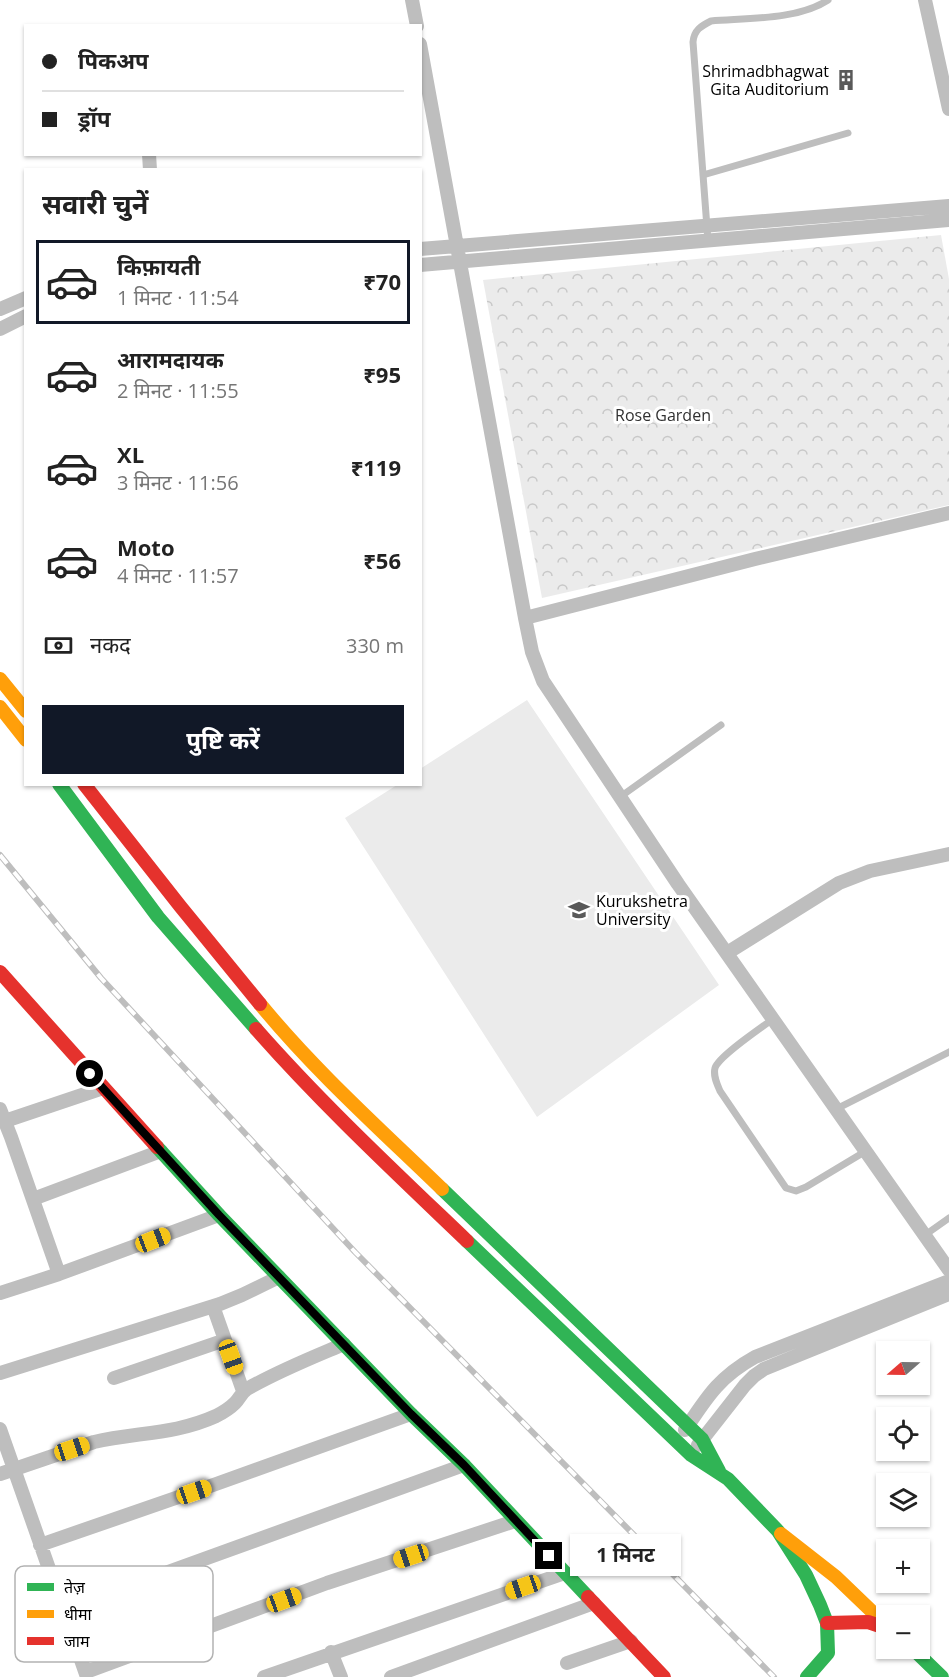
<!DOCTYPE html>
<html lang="hi">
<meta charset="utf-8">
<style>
body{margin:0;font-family:"Open Sans","Noto Sans Devanagari",sans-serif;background:#f2f2f2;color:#222;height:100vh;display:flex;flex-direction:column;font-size:22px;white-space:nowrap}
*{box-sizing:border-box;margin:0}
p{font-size:20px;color:#767676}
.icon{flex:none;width:33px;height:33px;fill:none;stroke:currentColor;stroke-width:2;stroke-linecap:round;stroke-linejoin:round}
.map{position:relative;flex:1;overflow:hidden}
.sheet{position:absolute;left:24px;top:168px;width:398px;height:618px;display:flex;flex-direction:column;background:#fff;border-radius:0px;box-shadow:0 2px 4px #0004}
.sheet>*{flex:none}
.guide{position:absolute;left:24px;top:24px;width:398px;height:132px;border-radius:0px;box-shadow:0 2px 4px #0004;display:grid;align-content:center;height:132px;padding:0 18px;background:#fff}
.needle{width:39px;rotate:250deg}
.fabs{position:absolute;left:876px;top:1341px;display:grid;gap:12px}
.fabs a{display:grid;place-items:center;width:54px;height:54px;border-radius:0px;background:#fff;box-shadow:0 2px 4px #0004;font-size:30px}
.end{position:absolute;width:27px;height:27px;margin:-14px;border:8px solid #000;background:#fff;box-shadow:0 0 0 3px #fff}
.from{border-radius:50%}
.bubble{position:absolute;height:42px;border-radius:0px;background:#fff;box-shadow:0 2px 4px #0004;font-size:20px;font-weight:700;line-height:42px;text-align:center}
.car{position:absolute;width:18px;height:36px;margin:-18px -9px;border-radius:8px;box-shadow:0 0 4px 2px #0007;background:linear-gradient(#f5c518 24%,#345 0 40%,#f5c518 0 76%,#345 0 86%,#f5c518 0)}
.guide b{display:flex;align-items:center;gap:21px;height:57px;font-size:22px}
.guide b+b{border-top:2px solid #e0e0e0}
.guide i{width:15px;height:15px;background:#222}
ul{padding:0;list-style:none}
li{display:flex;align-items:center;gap:18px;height:84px;margin:0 12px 9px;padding:0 6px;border:3px solid transparent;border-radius:0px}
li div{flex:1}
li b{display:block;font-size:22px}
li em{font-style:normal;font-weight:700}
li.on{border-color:#111827}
li>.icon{width:54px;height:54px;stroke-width:1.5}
h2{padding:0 18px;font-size:27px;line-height:72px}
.pay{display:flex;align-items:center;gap:15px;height:66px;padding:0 18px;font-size:22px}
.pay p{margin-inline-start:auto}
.action{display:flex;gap:12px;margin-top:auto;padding:12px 18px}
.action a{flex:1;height:69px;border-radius:0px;background:#111827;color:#fff;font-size:24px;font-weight:700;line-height:69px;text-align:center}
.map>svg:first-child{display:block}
.park{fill:url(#park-crowns)}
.garden{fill:#ebebeb}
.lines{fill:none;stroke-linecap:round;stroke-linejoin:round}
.lane{stroke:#bebebe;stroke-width:7}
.street{stroke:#bebebe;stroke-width:14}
.fast{stroke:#30b455;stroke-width:14}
.slow{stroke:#ff9f0a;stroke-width:14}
.jam{stroke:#e5322d;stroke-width:14}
.rail-casing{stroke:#bebebe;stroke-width:6}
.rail{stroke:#fff;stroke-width:4;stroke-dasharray:11;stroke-linecap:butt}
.route{stroke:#000;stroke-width:8}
.labels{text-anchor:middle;stroke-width:6;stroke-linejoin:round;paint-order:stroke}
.poi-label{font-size:16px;fill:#000;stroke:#fff;text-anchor:end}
.park-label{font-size:16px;fill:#313131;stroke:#fff}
.key{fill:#fff;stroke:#b2b2b2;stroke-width:1.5}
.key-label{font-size:16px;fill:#000}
</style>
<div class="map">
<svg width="949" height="1677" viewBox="0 0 949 1677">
<defs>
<pattern id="park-crowns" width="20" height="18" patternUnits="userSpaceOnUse" patternTransform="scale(1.5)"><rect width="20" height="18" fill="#ebebeb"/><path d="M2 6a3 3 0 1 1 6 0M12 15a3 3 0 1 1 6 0" fill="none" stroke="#c8c8c8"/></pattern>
</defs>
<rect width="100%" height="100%" fill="#fff"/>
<path class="park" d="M941 235 949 279V505L542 598 483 280Z"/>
<path class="garden" d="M527 700 719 985 537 1117 345 818 397 785 420 784V769Z"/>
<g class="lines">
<path class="lane" d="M703 175 848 133
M708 241 693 42C694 30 701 26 711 21 747 18 798 20 828 0
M620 797 721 725
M773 1019C761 1028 719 1056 715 1068 713 1076 717 1084 720 1091L786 1188 796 1191 806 1187 866 1151
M836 1109 949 1052
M925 1235 949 1218"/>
<path class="street" d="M412 0 417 26
M925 0 949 109
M420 44 525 618 532 652 543 681 678 884 949 1270
M149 154 150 170
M420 249 949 206
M420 265 949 220
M0 309 26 298
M0 329 26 316
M525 618 755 559 949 513
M727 953 839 883 870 871 949 854
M0 1109 11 1137 59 1274
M5 1121 103 1088
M33 1199 161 1151
M0 1293 59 1274 219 1215
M213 1306 243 1391
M0 1373 220 1304 242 1295 279 1277
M114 1378 225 1340
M0 1429 87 1677
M685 1430C707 1397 719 1377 755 1357L949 1281
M698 1445 745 1385 754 1376 764 1369 949 1294
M0 1474 94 1442C136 1432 174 1435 216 1416 222 1413 230 1408 235 1403 240 1398 241 1393 247 1389 278 1371 311 1358 344 1344
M40 1545 216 1484 411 1414
M63 1610 464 1465
M331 1652 341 1677
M567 1663 631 1641
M86 1672 327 1583 515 1521
M264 1677 565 1573
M391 1677 594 1603"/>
<path class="fast" d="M59 784 158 917 256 1029
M157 1147 219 1215 411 1414 464 1465 588 1597
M442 1189 702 1439 719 1471
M467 1241 691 1455 728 1479 778 1531 806 1575 820 1605 827 1623 828 1653 807 1677
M912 1648 942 1677"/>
<path class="slow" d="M0 679 26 711
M0 707 26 740
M260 1004C315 1071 380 1129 442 1189
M781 1534 836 1577 886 1625"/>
<path class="jam" d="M84 784 180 906 260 1004
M0 972 157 1147
M256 1029C322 1104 395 1172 467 1241
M588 1597 664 1677
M827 1623 868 1622 886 1628"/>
<defs>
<path id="rail" d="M0 855 101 978 355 1252 774 1677"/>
</defs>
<use href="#rail" class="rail-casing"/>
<use href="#rail" class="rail"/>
</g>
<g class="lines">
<path class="route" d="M90 1074 219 1215 411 1414 464 1465 549 1556"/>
</g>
<defs>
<symbol id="building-bare" viewBox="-9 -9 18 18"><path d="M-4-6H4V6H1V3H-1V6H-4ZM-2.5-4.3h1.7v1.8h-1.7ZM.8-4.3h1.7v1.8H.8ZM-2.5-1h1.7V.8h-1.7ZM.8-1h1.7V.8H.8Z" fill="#595959" stroke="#fff" stroke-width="2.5" paint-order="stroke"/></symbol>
<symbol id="university-bare" viewBox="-9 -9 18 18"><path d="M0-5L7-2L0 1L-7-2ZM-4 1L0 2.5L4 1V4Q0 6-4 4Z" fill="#595959" stroke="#fff" stroke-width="2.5" paint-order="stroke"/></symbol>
</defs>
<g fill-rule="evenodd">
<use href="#building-bare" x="831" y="65" width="30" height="30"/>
<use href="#university-bare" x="564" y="895" width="30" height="30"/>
</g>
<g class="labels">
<g class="poi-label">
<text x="829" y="77">Shrimadbhagwat<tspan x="829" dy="18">Gita Auditorium</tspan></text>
<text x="596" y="907" text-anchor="start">Kurukshetra<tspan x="596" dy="18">University</tspan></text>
</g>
<g class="park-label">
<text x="663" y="421">Rose Garden</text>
</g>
</g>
<rect x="15" y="1566" width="198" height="96" rx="9" class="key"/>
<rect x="27" y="1583" width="27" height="8" fill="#30b455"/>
<rect x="27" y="1610" width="27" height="8" fill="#ff9f0a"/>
<rect x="27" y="1637" width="27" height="8" fill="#e5322d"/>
<g class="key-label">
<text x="64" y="1593">तेज़</text>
<text x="64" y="1620">धीमा</text>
<text x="64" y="1647">जाम</text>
</g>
</svg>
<div class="fabs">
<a><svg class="needle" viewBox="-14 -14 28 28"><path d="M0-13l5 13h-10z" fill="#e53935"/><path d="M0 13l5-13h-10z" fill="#767676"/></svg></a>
<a><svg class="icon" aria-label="locate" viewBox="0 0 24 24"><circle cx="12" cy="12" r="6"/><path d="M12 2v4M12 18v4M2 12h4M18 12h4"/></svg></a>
<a><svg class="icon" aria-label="layers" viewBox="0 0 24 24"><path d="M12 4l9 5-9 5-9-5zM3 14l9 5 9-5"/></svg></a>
<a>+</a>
<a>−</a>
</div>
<i class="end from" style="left:90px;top:1074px"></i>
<i class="end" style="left:549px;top:1556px"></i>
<div class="bubble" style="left:570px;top:1534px;width:111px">1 मिनट</div>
<i class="car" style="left:153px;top:1240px;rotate:69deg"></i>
<i class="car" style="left:231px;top:1357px;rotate:160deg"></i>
<i class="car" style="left:72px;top:1449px;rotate:72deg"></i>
<i class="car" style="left:194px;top:1492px;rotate:71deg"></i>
<i class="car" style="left:411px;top:1556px;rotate:252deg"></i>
<i class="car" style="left:523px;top:1587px;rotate:251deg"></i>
<i class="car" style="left:284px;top:1600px;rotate:70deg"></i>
<div class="guide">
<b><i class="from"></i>पिकअप</b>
<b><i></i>ड्रॉप</b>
</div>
<section class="sheet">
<h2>सवारी चुनें</h2>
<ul>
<li class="on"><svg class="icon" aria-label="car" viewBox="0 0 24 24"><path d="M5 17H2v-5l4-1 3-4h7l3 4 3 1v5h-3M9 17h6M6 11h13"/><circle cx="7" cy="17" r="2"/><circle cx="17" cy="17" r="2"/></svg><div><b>किफ़ायती</b><p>1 मिनट · 11:54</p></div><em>₹70</em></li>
<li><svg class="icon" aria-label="car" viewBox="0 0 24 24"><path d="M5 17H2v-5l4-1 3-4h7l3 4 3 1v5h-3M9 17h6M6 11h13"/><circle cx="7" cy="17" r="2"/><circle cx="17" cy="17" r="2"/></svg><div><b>आरामदायक</b><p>2 मिनट · 11:55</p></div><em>₹95</em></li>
<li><svg class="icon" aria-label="car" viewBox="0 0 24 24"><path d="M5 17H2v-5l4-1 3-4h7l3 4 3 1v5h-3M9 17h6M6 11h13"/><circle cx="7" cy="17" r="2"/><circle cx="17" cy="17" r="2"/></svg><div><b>XL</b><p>3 मिनट · 11:56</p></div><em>₹119</em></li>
<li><svg class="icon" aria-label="car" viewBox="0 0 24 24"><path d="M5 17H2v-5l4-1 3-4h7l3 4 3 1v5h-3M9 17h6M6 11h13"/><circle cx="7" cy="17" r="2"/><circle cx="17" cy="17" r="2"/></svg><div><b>Moto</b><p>4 मिनट · 11:57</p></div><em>₹56</em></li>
</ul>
<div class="pay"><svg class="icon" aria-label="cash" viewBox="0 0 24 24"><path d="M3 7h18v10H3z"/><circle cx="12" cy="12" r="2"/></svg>नकद<p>330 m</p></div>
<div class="action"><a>पुष्टि करें</a></div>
</section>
</div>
